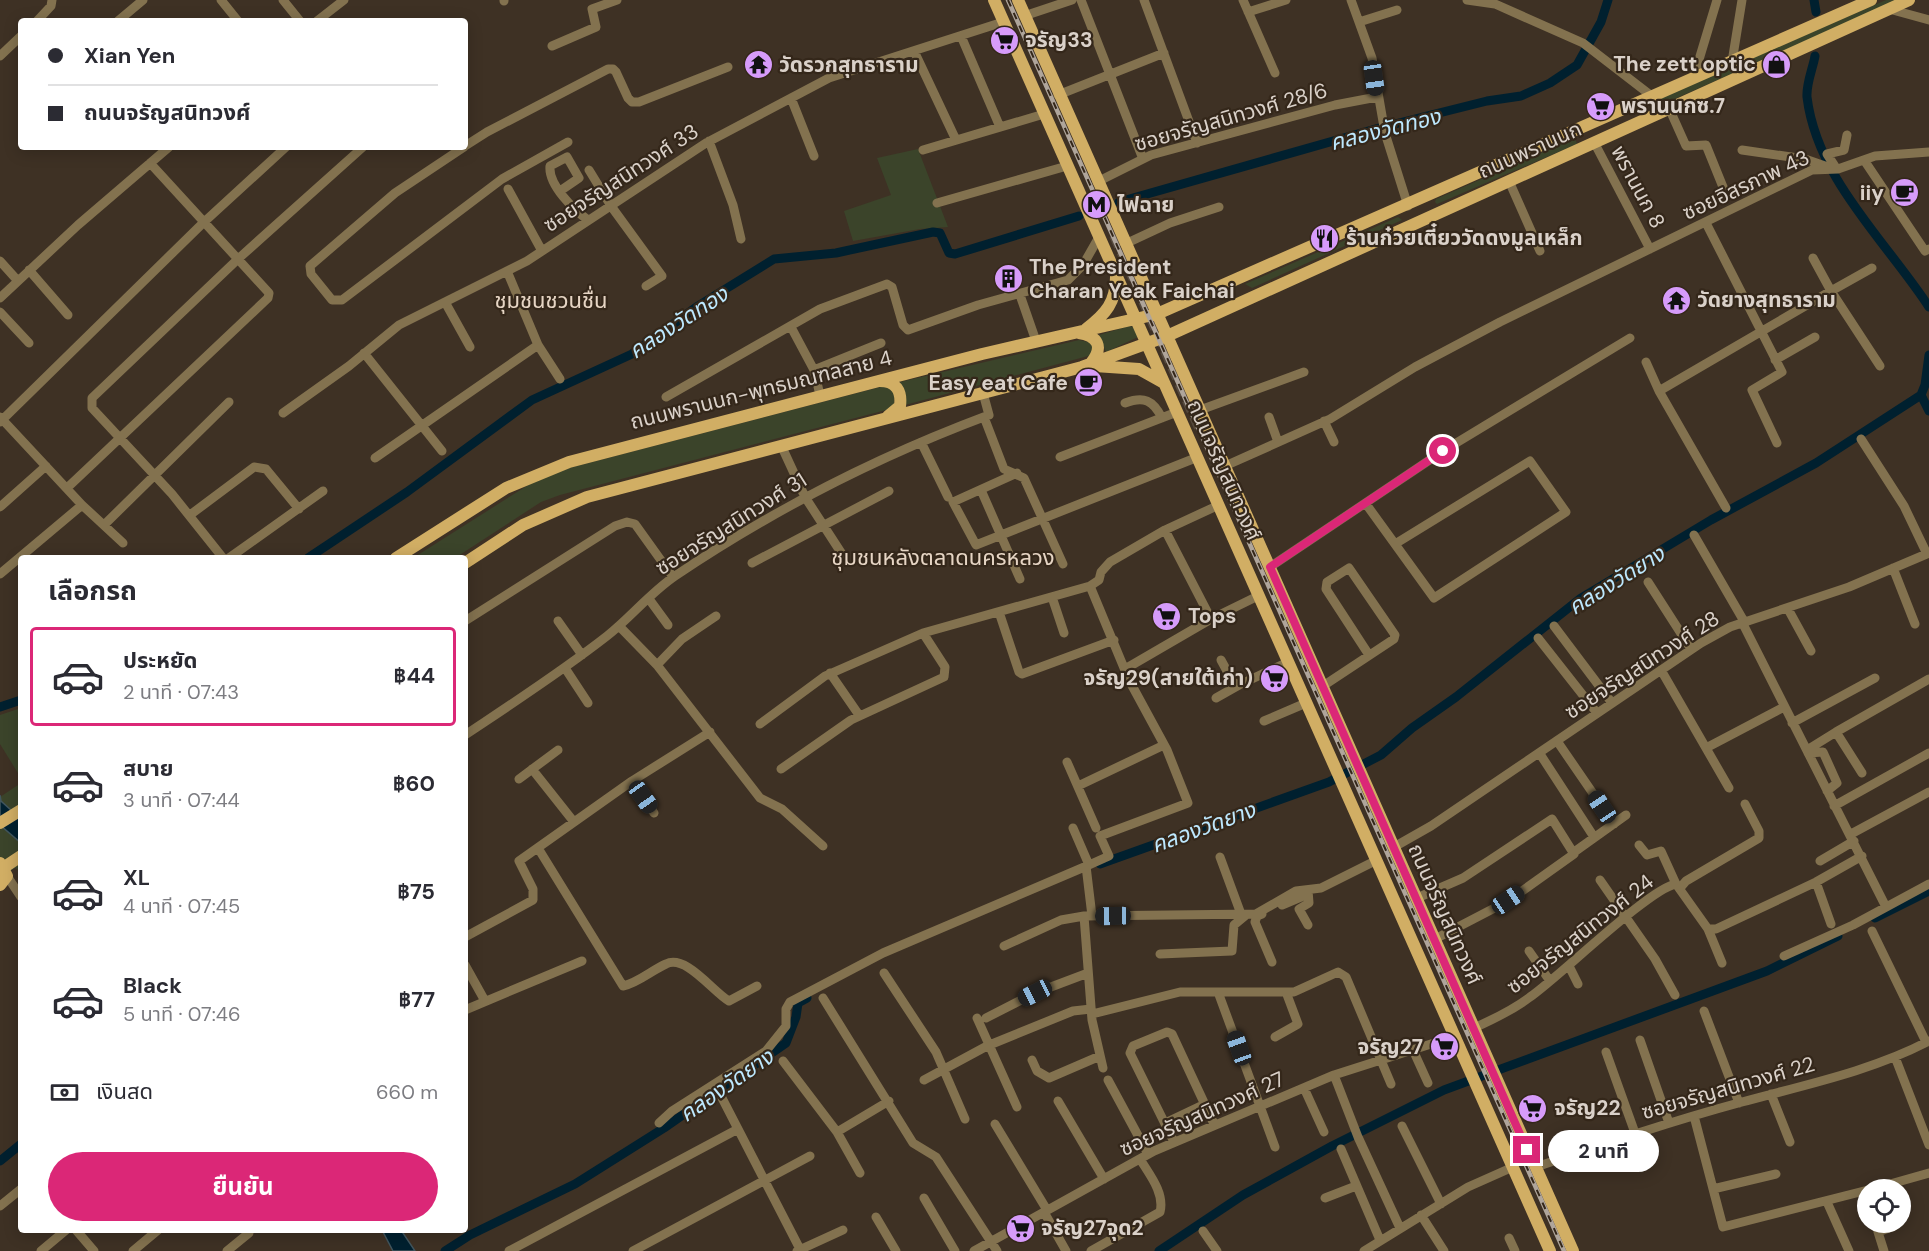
<!DOCTYPE html>
<html lang="th">
<meta charset="utf-8">
<style>
body{margin:0;font-family:"DM Sans","Noto Sans Thai",sans-serif;background:#f7f7f7;color:#2b2b33;height:100vh;display:flex;flex-direction:column;font-size:22px;white-space:nowrap}
*{box-sizing:border-box;margin:0}
p{font-size:20px;color:#7c7c81}
.icon{flex:none;width:33px;height:33px;fill:none;stroke:currentColor;stroke-width:2;stroke-linecap:round;stroke-linejoin:round}
.map{position:relative;flex:1;overflow:hidden}
.details{position:absolute;left:18px;top:555px;width:450px;height:678px;display:flex;flex-direction:column;background:#fff;border-radius:6px;box-shadow:0 3px 15px #0003}
.details>*{flex:none}
.top-card{position:absolute;left:18px;top:18px;width:450px;height:132px;border-radius:6px;box-shadow:0 3px 15px #0003;display:grid;align-content:center;height:132px;padding:0 30px;background:#fff}
.controls{position:absolute;left:1857px;top:1179px;display:grid;gap:12px}
.controls a{display:grid;place-items:center;width:54px;height:54px;border-radius:50%;background:#fff;box-shadow:0 3px 15px #0003;font-size:30px}
.end{position:absolute;width:27px;height:27px;margin:-14px;border:8px solid #db2777;background:#fff;box-shadow:0 0 0 3px #fff}
.from{border-radius:50%}
.bubble{position:absolute;height:42px;border-radius:21px;background:#fff;box-shadow:0 3px 15px #0003;font-size:20px;font-weight:700;line-height:42px;text-align:center}
.car{position:absolute;width:18px;height:36px;margin:-18px -9px;border-radius:8px;box-shadow:0 0 4px 2px #0007;background:linear-gradient(#222 24%,#8ab4d8 0 40%,#222 0 76%,#8ab4d8 0 86%,#222 0)}
.top-card b{display:flex;align-items:center;gap:21px;height:57px;font-size:22px}
.top-card b+b{border-top:2px solid #e1e1e2}
.top-card i{width:15px;height:15px;background:#2b2b33}
ul{padding:0;list-style:none}
li{display:flex;align-items:center;gap:18px;height:99px;margin:0 12px 9px;padding:0 18px;border:3px solid transparent;border-radius:6px}
li div{flex:1}
li b{display:block;font-size:22px}
li em{font-style:normal;font-weight:700}
li.active{border-color:#db2777}
li>.icon{width:54px;height:54px;stroke-width:1.5}
h2{padding:0 30px;font-size:27px;line-height:72px}
.pay{display:flex;align-items:center;gap:15px;height:66px;padding:0 30px;font-size:22px}
.pay p{margin-inline-start:auto}
.button{display:flex;gap:12px;margin-top:auto;padding:12px 30px}
.button a{flex:1;height:69px;border-radius:36px;background:#db2777;color:#fff;font-size:24px;font-weight:700;line-height:69px;text-align:center}
.map>svg:first-child{display:block}
.green{fill:#3b442a}
.water{fill:#00202f;stroke:#41555d;stroke-width:1.5}
.lines{fill:none;stroke-linecap:round;stroke-linejoin:round}
.canal{stroke:#00202f;stroke-width:9}
.major-tunnel{stroke:#55493d;stroke-width:12;stroke-dasharray:12 6;stroke-linecap:butt}
.minor{stroke:#83724f;stroke-width:9}
.major{stroke:#d1ae64;stroke-width:12}
.rail-casing{stroke:#afa59b;stroke-width:4.5}
.rail{stroke:#34271a;stroke-width:2;stroke-dasharray:7;stroke-linecap:butt}
.major-bridge{stroke:#d1ae64;stroke-width:12}
.route{stroke:#db2777;stroke-width:8}
.labels{text-anchor:middle;stroke-width:4.5;stroke-linejoin:round;paint-order:stroke}
.poi-label{font-size:21px;font-weight:bold;fill:#dad1c9;stroke:#34271a;text-anchor:start}
.street-label{font-size:21px;fill:#dad1c9;stroke:#34271a}
.water-label{font-size:22px;font-style:italic;fill:#bde8fe;stroke:#34271a}
.neighbourhood-label{font-size:22px;fill:#e6d5c4;stroke:#34271a}
</style>
<div class="map">
<svg width="1929" height="1251" viewBox="0 0 1929 1251">
<rect width="100%" height="100%" fill="#3e3124"/>
<path class="green" d="M1886 0H1899L1656 107 1654 105 1655 100Z
M1575 138 1577 144 1437 204 1435 202 1436 199Z
M918 149 948 227 920 229 853 241 844 211 891 195 877 158Z
M1398 217 1402 220 1252 288 1245 284Z
M1129 326 1134 327 1138 337 1106 352 1099 335Z
M1079 340 1093 343 1092 355 905 405 900 382Z
M884 386H889L895 393 894 405 890 409 560 495 541 502 455 558H413L533 482 569 468Z
M21 708V778L0 744V715Z
M21 783V872L15 868 0 878V797Z"/>
<path class="water" d="M0 795 1 801 21 819V843L0 825Z
M382 1230H401L415 1251H393Z"/>
<g class="lines">
<path class="canal" d="M1814 0 1816 12
M1815 56C1813 68 1806 84 1807 97 1817 179 1886 241 1929 307
M1119 202 1379 128 1487 101 1521 96 1550 83 1577 65 1601 22 1608 0
M1921 395 1929 411
M308 558 407 492 532 400 632 354 698 306 774 259 836 253 933 232 940 233 949 253 955 254 1079 216
M0 707 21 700
M1100 864 1329 782 1381 755 1412 728 1456 697 1581 598 1711 520 1816 463 1921 395 1925 385 1929 355
M1875 918 1929 891
M0 1161 21 1144
M445 1251 470 1235 575 1184 664 1128 786 1043 796 1017 798 1003 807 998
M1159 1251 1243 1195 1332 1146 1444 1090 1767 971 1838 936"/>
<path class="major-tunnel" d="M1115 235 1201 430"/>
<path class="minor" d="M221 0 238 21
M283 0 300 21
M504 0V1
M1081 0 1143 159
M1144 0 1197 143
M1243 0 1275 73
M1351 0 1372 58 1385 133 1408 206
M1467 0 1495 4 1583 43 1653 97
M1889 9 1929 20
M1248 12 1286 0
M1024 16 1072 0
M37 21 51 6 52 0
M118 21 143 0
M317 21 344 0
M1359 22 1397 10
M961 36 1000 127
M552 46 596 27 592 9 617 0
M914 51 956 140
M0 56 21 36
M1732 62 1742 0
M1700 75 1698 63 1717 0
M1058 95 1164 53
M791 98 814 156
M1669 108 1686 146 1706 145 1725 192
M709 141 733 205 741 239
M1594 142 1650 249
M465 146 487 132 608 69H613L616 72 628 98 632 102H639L728 67
M464 147 395 193 310 266 311 274 332 300H342L502 179 568 142
M923 150 1044 114
M1742 150 1805 159 1825 166
M1864 160 1925 251 1929 249
M1836 168 1827 154 1844 150 1847 135
M589 170 611 206 662 276 646 286
M1509 181 1540 251
M1097 182 1151 155 1335 105 1377 97
M508 189 542 251
M560 191 579 178 567 157 550 166C548 185 574 210 588 220
M937 203 1067 166
M1706 223 1782 372 1752 390 1777 443
M1125 244 1170 223 1219 207
M1813 258 1831 291 1872 268
M0 261 18 281
M29 270 68 315
M1020 295 1036 341
M0 298 78 225 169 147
M445 302 470 347
M0 312 29 343
M791 327 814 370 820 395
M538 345 560 379
M364 353 442 451
M1775 360 1815 337
M1646 362 1659 391
M814 370 881 343
M666 397 820 309 887 284 892 287 903 325 908 330 978 305 1068 280 1083 265 1099 237
M1125 403C1144 396 1153 400 1162 418
M1200 410 1304 372
M283 413 349 366 399 325 527 261 706 143 829 78 1003 22
M0 417 82 505 123 543
M984 417 1004 469 1024 478 1063 564
M1269 417 1278 442
M1324 421 1334 442
M0 422 203 223 286 147
M1861 439 1904 506 1927 554
M921 442 948 497
M781 445 805 497 842 554
M1060 457 1177 412
M375 458 538 345 507 271
M1225 466 1330 419 1415 367 1500 322 1812 170 1838 169 1875 156 1929 152
M1017 473 953 502 976 545 1198 457
M67 488 268 298 269 293 150 163
M981 490 1020 579
M1366 504 1434 598 1566 512 1530 461 1395 544
M0 507 46 466
M1726 508 1659 391 1831 291 1880 366
M190 515 254 467 266 469 299 509
M104 525 229 402
M1165 530 1211 619
M1694 535 1745 623
M223 558 172 494 92 408V398L238 259 363 147
M229 558 323 491
M752 563 889 491
M1270 567 1443 451 1630 338
M1893 568 1915 624
M0 574 82 505
M1648 582 1691 649
M1052 597 1064 633
M649 599 668 625
M1788 609 1811 651
M999 612 1019 672 1022 674 1114 640
M465 621 615 526 627 522 635 524 673 577
M558 621 582 655
M1743 624 1886 907
M619 626 657 665 760 798 782 809 823 846
M1554 626 1612 703
M1538 638 1597 713
M1221 660 1233 682 1239 685 1288 662
M657 665 682 639 716 616
M565 668 588 703
M1125 669 1211 619 1258 596
M1661 670 1729 788
M830 673 859 715
M1323 686 1394 639 1395 635 1349 568 1327 582 1326 589 1369 655
M1216 698 1239 685
M1264 721 1306 703
M1792 723 1875 678
M760 724 825 676 923 633 1090 586 1099 580 1101 572 1110 562 1165 530 1219 505
M1836 732 1929 679
M465 735C513 703 561 672 607 636 630 618 650 593 675 576 773 510 879 456 989 415L983 393
M1557 741 1614 824
M1706 748 1784 707
M1807 750 1836 732 1862 773
M1808 753 1823 752 1837 783 1827 791
M1540 754 1594 837
M1067 762 1096 828
M532 769 574 822
M781 769 851 720 944 677 945 667 923 633
M519 779 558 750
M632 781 654 813
M1078 786 1164 745
M1834 806 1929 753
M1073 828 1089 865 1109 856 1100 836 1188 803 1167 750 1129 680 1090 586
M1851 834 1929 792
M1639 845 1647 855 1661 851 1676 884 1708 929 1722 963
M1394 847 1431 826 1701 643 1730 627 1849 587 1929 553
M538 848 623 986C638 983 652 970 666 964 686 954 713 992 729 1001L757 986
M1577 850 1626 815
M1220 857 1241 914
M1820 861 1854 841
M1086 866 1092 916
M7 876 21 897
M1600 880 1655 959 1675 995
M1816 882 1831 924
M1680 888 1686 881 1759 838V831L1745 804
M1308 890 1309 903 1299 909 1308 925
M1417 898 1463 878 1552 819 1574 854 1508 901 1435 939
M1282 905 1308 894
M1262 914 1257 916 1255 922 1272 962
M1084 916 1092 1020 1103 1068
M1708 929H1716L1816 882 1862 856
M1872 931 1926 1042
M465 937 533 900V889L519 861 632 781 710 732
M1004 946 1061 920 1084 916 1256 914 1296 891 1321 888 1377 860
M1529 951 1550 981
M1160 954 1232 951 1234 925 1246 915
M1784 956 1853 925 1929 884
M465 965 485 1001
M1569 966 1578 984
M884 973 936 1052 965 1119
M1218 992 1275 1147
M823 998 913 1143 936 1157 997 1251
M465 1010 582 961
M1704 1011 1739 1103
M1092 1014 1180 992H1294L1338 972 1346 977 1391 1084
M977 1018 1017 1107
M986 1018 1035 993 1088 973
M1474 1028C1494 1019 1513 1010 1530 997 1559 977 1650 888 1676 884
M1275 1037 1298 1024 1286 992
M1640 1040 1669 1123
M1413 1050 1428 1083
M1606 1052 1635 1133
M1895 1057 1929 1145
M1032 1060 1037 1071 1049 1078 1100 1056
M783 1061 837 1132 860 1173
M1334 1075 1358 1137 1400 1228
M924 1080 987 1046 1073 1011 1091 1009
M1108 1080 1148 1154
M1304 1088 1324 1132
M1771 1094 1790 1142
M722 1098 801 1251
M1058 1101 1104 1179
M1694 1116 1723 1227 1868 1190
M659 1123 672 1111 766 1051 786 1026V1009L790 1002 883 953 1089 865
M1165 1123 1205 1104
M995 1124 1047 1210
M1402 1126 1441 1204
M837 1132 889 1101
M1174 1142 1130 1053 1133 1046 1167 1032 1172 1034 1214 1124
M1341 1149 1380 1240
M1536 1167C1604 1144 1672 1121 1742 1102 1804 1085 1872 1071 1929 1041
M1713 1189 1776 1174
M1869 1190 1929 1173
M924 1198 955 1251
M1325 1198 1356 1186
M1827 1202 1849 1251
M0 1206 21 1189
M1044 1212 1066 1251
M1421 1215 1444 1251
M876 1217 896 1251
M76 1230 94 1251
M1203 1231 1217 1251
M1509 1238 1515 1251
M41 1251 66 1230
M133 1251 158 1230
M227 1251 249 1233
M509 1251 738 1129
M633 1251 810 1156
M797 1251 843 1230
M974 1251 1154 1151 1334 1075 1456 1036
M1091 1251 1160 1212C1165 1193 1149 1174 1140 1159
M1364 1251 1468 1187 1513 1167
M1884 1251 1878 1232 1894 1226 1897 1222"/>
<path class="major" d="M994 0 1550 1251
M1018 0 1573 1251
M1086 329C1106 314 1116 302 1116 277
M1079 333C1098 336 1104 347 1091 363
M1095 366 1139 369 1164 383
M880 381C896 381 902 391 900 406L888 416
M396 558 506 488 569 462 982 354 1157 314 1871 0
M465 563 523 525 587 497 1082 367 1167 336 1909 0
M0 823 21 810
M0 863 7 876 0 885"/>
<defs>
<path id="rail" d="M1008 0 1564 1251"/>
</defs>
<use href="#rail" class="rail-casing"/>
<use href="#rail" class="rail"/>
<path class="major-bridge" d="M0 870 21 856"/>
</g>
<g class="lines">
<path class="route" d="M1443 451 1270 567 1527 1150"/>
</g>
<defs>
<symbol id="supermarket-disc" viewBox="-11 -11 22 22"><circle r="9.5" fill="#d69bfa" stroke="#34271a"/><path d="M-6-5.5h2.5l.6 2H6L4.5 2H-2.5L-4.4-4H-6ZM-1.5 3.2a1.3 1.3 0 1 0 .1 0ZM3 3.2a1.3 1.3 0 1 0 .1 0Z" fill="#111"/></symbol>
<symbol id="shop-disc" viewBox="-11 -11 22 22"><circle r="9.5" fill="#d69bfa" stroke="#34271a"/><path d="M-5-2.5h2.3a2.7 3.5 0 0 1 5.4 0H5L5.5 6h-11ZM-1.5-2.5h3a1.5 2.3 0 0 0-3 0Z" fill="#111"/></symbol>
<symbol id="temple-disc" viewBox="-11 -11 22 22"><circle r="9.5" fill="#d69bfa" stroke="#34271a"/><path d="M0-6L5-2H3V0L6.5 2.5H4V6H1.5V3h-3V6H-4V2.5H-6.5L-3 0V-2H-5Z" fill="#111"/></symbol>
<symbol id="cafe-disc" viewBox="-11 -11 22 22"><circle r="9.5" fill="#d69bfa" stroke="#34271a"/><path d="M-5.5-4.5H6V0H3Q3 3.5 0 3.5H-2.5Q-5.5 3.5-5.5 0ZM3-3.2v2h1.7v-2ZM-6 4.5H4V6H-6Z" fill="#111"/></symbol>
<symbol id="metro-disc" viewBox="-11 -11 22 22"><circle r="9.5" fill="#d69bfa" stroke="#34271a"/><path d="M-5.5 5V-5H-3L0 0L3-5H5.5V5H3V-.5L0 4L-3-.5V5Z" fill="#111"/></symbol>
<symbol id="restaurant-disc" viewBox="-11 -11 22 22"><circle r="9.5" fill="#d69bfa" stroke="#34271a"/><path d="M-5-6h1v4h1v-4h1v4h1v-4h1v5L-1.5 .5V6h-2V.5L-5-1ZM5-6V6H3V1.5H1.5Q1.5-4 5-6Z" fill="#111"/></symbol>
<symbol id="building-disc" viewBox="-11 -11 22 22"><circle r="9.5" fill="#d69bfa" stroke="#34271a"/><path d="M-4-6H4V6H1V3H-1V6H-4ZM-2.5-4.3h1.7v1.8h-1.7ZM.8-4.3h1.7v1.8H.8ZM-2.5-1h1.7V.8h-1.7ZM.8-1h1.7V.8H.8Z" fill="#111"/></symbol>
</defs>
<g fill-rule="evenodd">
<use href="#supermarket-disc" x="988" y="24" width="33" height="33"/>
<use href="#shop-disc" x="1760" y="48" width="33" height="33"/>
<use href="#temple-disc" x="742" y="48" width="33" height="33"/>
<use href="#supermarket-disc" x="1584" y="90" width="33" height="33"/>
<use href="#cafe-disc" x="1888" y="176" width="33" height="33"/>
<use href="#metro-disc" x="1080" y="188" width="33" height="33"/>
<use href="#restaurant-disc" x="1308" y="222" width="33" height="33"/>
<use href="#building-disc" x="992" y="262" width="33" height="33"/>
<use href="#temple-disc" x="1660" y="284" width="33" height="33"/>
<use href="#cafe-disc" x="1072" y="366" width="33" height="33"/>
<use href="#supermarket-disc" x="1150" y="600" width="33" height="33"/>
<use href="#supermarket-disc" x="1258" y="662" width="33" height="33"/>
<use href="#supermarket-disc" x="1428" y="1030" width="33" height="33"/>
<use href="#supermarket-disc" x="1516" y="1092" width="33" height="33"/>
<use href="#supermarket-disc" x="1004" y="1212" width="33" height="33"/>
</g>
<g class="labels">
<g class="poi-label">
<text x="1025" y="47">จรัญ33</text>
<text x="1756" y="71" text-anchor="end">The zett optic</text>
<text x="779" y="72">วัดรวกสุทธาราม</text>
<text x="1621" y="113">พรานนกซ.7</text>
<text x="1884" y="200" text-anchor="end">iiy</text>
<text x="1117" y="212">ไฟฉาย</text>
<text x="1346" y="245">ร้านก๋วยเตี๋ยววัดดงมูลเหล็ก</text>
<text x="1029" y="274">The President<tspan x="1029" dy="24">Charan Yeak Faichai</tspan></text>
<text x="1697" y="307">วัดยางสุทธาราม</text>
<text x="1068" y="390" text-anchor="end">Easy eat Cafe</text>
<text x="1188" y="623">Tops</text>
<text x="1253" y="685" text-anchor="end">จรัญ29(สายใต้เก่า)</text>
<text x="1423" y="1054" text-anchor="end">จรัญ27</text>
<text x="1554" y="1115">จรัญ22</text>
<text x="1041" y="1235">จรัญ27จุด2</text>
</g>
<g class="street-label">
<text transform="translate(1231 117) rotate(-16)" y="7">ซอยจรัญสนิทวงศ์ 28/6</text>
<text transform="translate(1530 150) rotate(-24)" y="7">ถนนพรานนก</text>
<text transform="translate(621 178) rotate(-33)" y="7">ซอยจรัญสนิทวงศ์ 33</text>
<text transform="translate(1746 185) rotate(-25)" y="7">ซอยอิสรภาพ 43</text>
<text transform="translate(1638 187) rotate(62)" y="7">พรานนก 8</text>
<text transform="translate(761 390) rotate(-14)" y="7">ถนนพรานนก-พุทธมณฑลสาย 4</text>
<text transform="translate(1224 470) rotate(66)" y="7">ถนนจรัญสนิทวงศ์</text>
<text transform="translate(731 524) rotate(-32)" y="7">ซอยจรัญสนิทวงศ์ 31</text>
<text transform="translate(1642 665) rotate(-33)" y="7">ซอยจรัญสนิทวงศ์ 28</text>
<text transform="translate(1445 914) rotate(66)" y="7">ถนนจรัญสนิทวงศ์</text>
<text transform="translate(1580 934) rotate(-38)" y="7">ซอยจรัญสนิทวงศ์ 24</text>
<text transform="translate(1728 1088) rotate(-16)" y="7">ซอยจรัญสนิทวงศ์ 22</text>
<text transform="translate(1202 1114) rotate(-24)" y="7">ซอยจรัญสนิทวงศ์ 27</text>
</g>
<g class="water-label">
<text transform="translate(1385 129) rotate(-14)" y="8">คลองวัดทอง</text>
<text transform="translate(678 322) rotate(-33)" y="8">คลองวัดทอง</text>
<text transform="translate(1616 580) rotate(-32)" y="8">คลองวัดยาง</text>
<text transform="translate(1203 827) rotate(-20)" y="8">คลองวัดยาง</text>
<text transform="translate(726 1085) rotate(-35)" y="8">คลองวัดยาง</text>
</g>
<g class="neighbourhood-label">
<text x="551" y="308">ชุมชนชวนชื่น</text>
<text x="943" y="565">ชุมชนหลังตลาดนครหลวง</text>
</g>
</g>
</svg>
<div class="controls">
<a><svg class="icon" aria-label="locate" viewBox="0 0 24 24"><circle cx="12" cy="12" r="6"/><path d="M12 2v4M12 18v4M2 12h4M18 12h4"/></svg></a>
</div>
<i class="end from" style="left:1443px;top:451px"></i>
<i class="end" style="left:1527px;top:1150px"></i>
<div class="bubble" style="left:1548px;top:1130px;width:111px">2 นาที</div>
<i class="car" style="left:1374px;top:78px;rotate:172deg"></i>
<i class="car" style="left:643px;top:797px;rotate:145deg"></i>
<i class="car" style="left:1602px;top:807px;rotate:326deg"></i>
<i class="car" style="left:1508px;top:900px;rotate:56deg"></i>
<i class="car" style="left:1113px;top:916px;rotate:269deg"></i>
<i class="car" style="left:1035px;top:993px;rotate:243deg"></i>
<i class="car" style="left:1239px;top:1048px;rotate:340deg"></i>
<div class="top-card">
<b><i class="from"></i>Xian Yen</b>
<b><i></i>ถนนจรัญสนิทวงศ์</b>
</div>
<section class="details">
<h2>เลือกรถ</h2>
<ul>
<li class="active"><svg class="icon" aria-label="car" viewBox="0 0 24 24"><path d="M5 17H2v-5l4-1 3-4h7l3 4 3 1v5h-3M9 17h6M6 11h13"/><circle cx="7" cy="17" r="2"/><circle cx="17" cy="17" r="2"/></svg><div><b>ประหยัด</b><p>2 นาที · 07:43</p></div><em>฿44</em></li>
<li><svg class="icon" aria-label="car" viewBox="0 0 24 24"><path d="M5 17H2v-5l4-1 3-4h7l3 4 3 1v5h-3M9 17h6M6 11h13"/><circle cx="7" cy="17" r="2"/><circle cx="17" cy="17" r="2"/></svg><div><b>สบาย</b><p>3 นาที · 07:44</p></div><em>฿60</em></li>
<li><svg class="icon" aria-label="car" viewBox="0 0 24 24"><path d="M5 17H2v-5l4-1 3-4h7l3 4 3 1v5h-3M9 17h6M6 11h13"/><circle cx="7" cy="17" r="2"/><circle cx="17" cy="17" r="2"/></svg><div><b>XL</b><p>4 นาที · 07:45</p></div><em>฿75</em></li>
<li><svg class="icon" aria-label="car" viewBox="0 0 24 24"><path d="M5 17H2v-5l4-1 3-4h7l3 4 3 1v5h-3M9 17h6M6 11h13"/><circle cx="7" cy="17" r="2"/><circle cx="17" cy="17" r="2"/></svg><div><b>Black</b><p>5 นาที · 07:46</p></div><em>฿77</em></li>
</ul>
<div class="pay"><svg class="icon" aria-label="cash" viewBox="0 0 24 24"><path d="M3 7h18v10H3z"/><circle cx="12" cy="12" r="2"/></svg>เงินสด<p>660 m</p></div>
<div class="button"><a>ยืนยัน</a></div>
</section>
</div>
